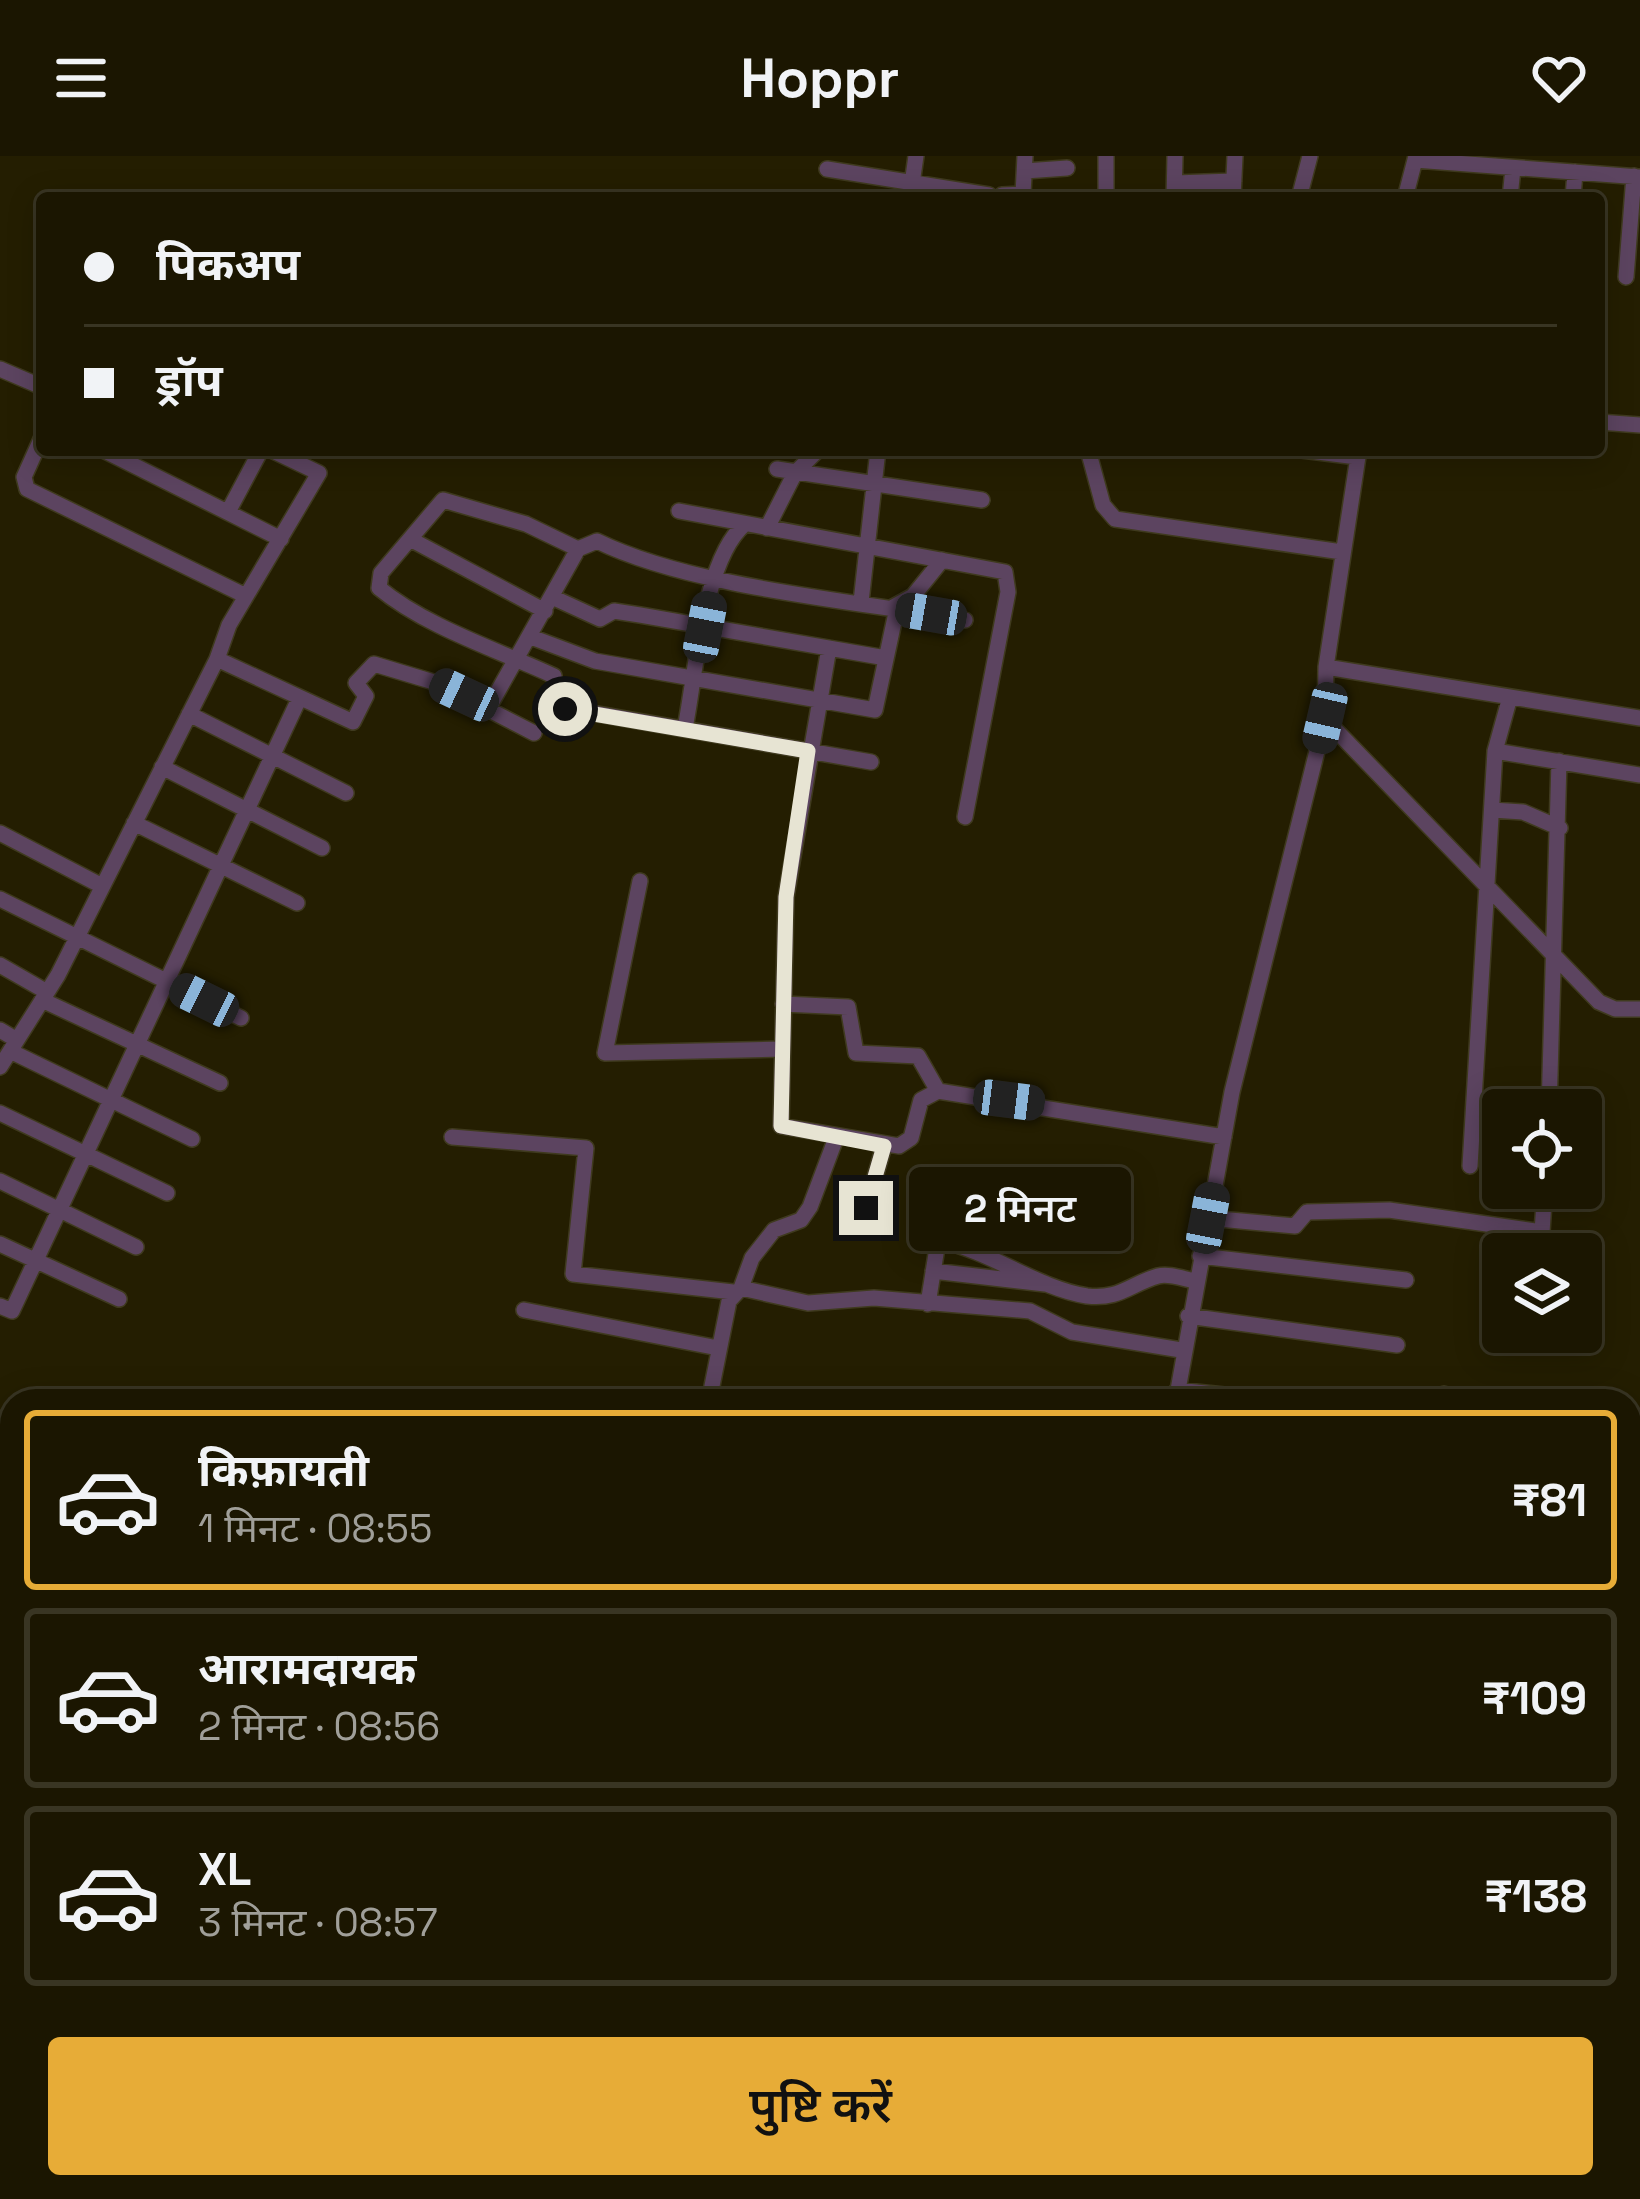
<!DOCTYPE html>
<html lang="hi">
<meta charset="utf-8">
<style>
body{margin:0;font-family:"Space Grotesk","Noto Sans Devanagari",sans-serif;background:#282310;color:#f1f3f6;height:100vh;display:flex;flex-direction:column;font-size:45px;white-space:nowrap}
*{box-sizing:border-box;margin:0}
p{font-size:39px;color:#a09f99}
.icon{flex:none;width:66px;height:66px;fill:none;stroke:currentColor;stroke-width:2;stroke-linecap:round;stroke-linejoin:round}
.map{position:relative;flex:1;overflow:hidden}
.details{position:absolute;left:0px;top:1233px;width:1641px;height:810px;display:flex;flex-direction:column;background:#1b1601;border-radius:36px 36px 0 0;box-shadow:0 6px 30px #0003,0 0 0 3px #393523}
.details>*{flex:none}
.top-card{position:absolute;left:36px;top:36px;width:1569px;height:264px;border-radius:12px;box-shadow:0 6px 30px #0003,0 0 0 3px #393523;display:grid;align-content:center;height:264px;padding:0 48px;background:#1b1601}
.controls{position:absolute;left:1482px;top:933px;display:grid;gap:24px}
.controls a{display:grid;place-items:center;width:120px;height:120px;border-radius:12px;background:#1b1601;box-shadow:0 6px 30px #0003,0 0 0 3px #393523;font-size:60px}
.end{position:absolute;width:54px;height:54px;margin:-27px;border:15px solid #e7e4d3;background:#111;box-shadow:0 0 0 6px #111}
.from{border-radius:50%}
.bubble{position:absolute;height:84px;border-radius:12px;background:#1b1601;box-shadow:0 6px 30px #0003,0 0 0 3px #393523;font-size:39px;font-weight:600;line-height:84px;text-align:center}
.car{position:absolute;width:36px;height:72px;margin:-36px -18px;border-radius:15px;box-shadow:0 0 9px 3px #0007;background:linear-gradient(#222 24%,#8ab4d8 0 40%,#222 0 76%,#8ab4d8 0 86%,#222 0)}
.top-card b{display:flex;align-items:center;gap:42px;height:114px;font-size:45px}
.top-card b+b{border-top:3px solid #393523}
.top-card i{width:30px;height:30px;background:#f1f3f6}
ul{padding:21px 0 0;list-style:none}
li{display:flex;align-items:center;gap:36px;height:180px;margin:0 24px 18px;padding:0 24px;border:6px solid #393523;border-radius:12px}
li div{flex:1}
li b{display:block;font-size:45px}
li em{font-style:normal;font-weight:600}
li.active{border-color:#e7ac37}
li>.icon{width:108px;height:108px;stroke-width:1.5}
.button{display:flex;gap:24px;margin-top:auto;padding:24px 48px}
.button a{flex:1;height:138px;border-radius:12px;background:#e7ac37;color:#111;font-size:48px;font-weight:600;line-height:138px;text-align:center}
header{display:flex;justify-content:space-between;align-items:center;height:156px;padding:0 48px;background:#1b1601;font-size:54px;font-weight:600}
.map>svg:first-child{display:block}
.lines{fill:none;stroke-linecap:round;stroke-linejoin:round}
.minor-casing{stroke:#3f3a1e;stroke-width:18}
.minor{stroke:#5c4460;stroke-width:15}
.route{stroke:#e7e4d3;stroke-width:15}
</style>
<header><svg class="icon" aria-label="menu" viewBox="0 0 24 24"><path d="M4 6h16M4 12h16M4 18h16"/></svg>Hoppr<svg class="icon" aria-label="heart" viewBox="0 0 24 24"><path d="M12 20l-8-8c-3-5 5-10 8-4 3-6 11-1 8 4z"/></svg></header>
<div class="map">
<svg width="1640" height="2043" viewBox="0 0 1640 2043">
<rect width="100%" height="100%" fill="#241e01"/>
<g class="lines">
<defs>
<path id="minor" d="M1106 0V42
M1415 4 1640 21
M827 13 989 39
M1025 15 1067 12
M1175 27 1234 25
M1002 39 1023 38 1025 0
M910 42 916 0
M1174 42 1175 0
M1233 42 1235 0
M1299 42 1310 0
M1405 42 1416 0
M1510 42 1513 12
M1573 42 1575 16
M1626 121 1634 20
M0 213 42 231
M1599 266 1640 269
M42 281 24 321 27 333 246 440
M103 294 281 383
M271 294 319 317 229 469 217 503 353 566 366 540 356 527 374 508 437 527 534 577
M1088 294 1103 349 1115 363 1342 396
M1302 294 1357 301
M777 313 982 344
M679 355 1005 416 1008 436 965 661
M228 356 261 294
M767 372 795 317 818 294
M410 383 545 455
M578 393 597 385C693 432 857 445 965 464
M552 441 600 463 614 455 640 459 886 502
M861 446 878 294
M893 451 913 440 942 404
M531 481 595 505 875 554 897 452
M829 492 786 741 781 970 899 990 911 982 921 944 938 935 1224 981
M1326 511 1640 562
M489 551 578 393 526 368 443 344 381 417 379 432C426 471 498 494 554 520L558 551 871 606
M189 558 346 637
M1325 563 1599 846 1615 853H1640
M685 572C696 518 703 403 745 368
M1495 595 1640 619
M162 611 322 692
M1492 654 1523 656 1560 672
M134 667 297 747
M0 677 102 730
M640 725 605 897 782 893
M0 743 241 862
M0 809 47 836
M42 844 220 927
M783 848 848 851 856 897 918 900 938 935
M0 874 17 884
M10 895 192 983
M0 911 58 819 217 503
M1549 954 1559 605
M0 957 167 1037
M452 981 586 992 573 1118 733 1136
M1470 1010 1495 595 1510 541
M0 1025 136 1091
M866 1052 884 990
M1208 1062 1295 1070 1307 1056 1389 1054 1542 1076 1545 1032
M938 1084C993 1096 1037 1132 1087 1140 1119 1144 1130 1128 1158 1120 1169 1117 1184 1123 1195 1125
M0 1088 119 1143
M1200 1100 1406 1124
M933 1115 1045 1128
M741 1132 752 1102 774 1074 801 1064 810 1051 836 982
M928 1148 943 1054
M0 1150 12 1155 299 543
M524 1154 718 1192
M1188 1160 1397 1189
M1177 1234 1281 1245
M1444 1238V1245
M709 1245 729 1145 741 1132 808 1147 874 1142 1030 1155 1072 1176 1181 1194
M1176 1245 1232 936 1325 563 1326 511 1359 294
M1629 1308H1640
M1629 1342 1640 1343
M1629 1429 1630 1403
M1629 1464 1640 1465
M1629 1623H1640
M1629 1693H1640
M1629 1763H1640
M1629 1833H1640
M1629 1908H1640
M1629 1973H1640
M1027 2031 1094 2043
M1415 2031 1477 2043
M938 2043 941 2031
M1386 2043 1388 2031
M1592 2043V2031"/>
</defs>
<use href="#minor" class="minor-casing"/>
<use href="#minor" class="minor"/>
</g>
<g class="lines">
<path class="route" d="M565 553 808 595 786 741 781 970 884 990 866 1052"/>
</g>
</svg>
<div class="controls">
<a><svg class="icon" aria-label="locate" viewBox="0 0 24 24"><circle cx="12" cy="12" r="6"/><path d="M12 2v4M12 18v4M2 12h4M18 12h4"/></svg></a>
<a><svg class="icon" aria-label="layers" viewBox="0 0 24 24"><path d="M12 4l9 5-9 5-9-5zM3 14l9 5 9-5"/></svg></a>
</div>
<i class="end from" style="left:565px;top:553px"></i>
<i class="end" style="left:866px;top:1052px"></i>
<div class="bubble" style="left:909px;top:1011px;width:222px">2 मिनट</div>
<i class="car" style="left:931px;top:458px;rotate:280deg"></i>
<i class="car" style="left:705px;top:471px;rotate:11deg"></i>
<i class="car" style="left:464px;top:539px;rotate:295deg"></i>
<i class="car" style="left:1325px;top:562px;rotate:193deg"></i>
<i class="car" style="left:204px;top:844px;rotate:296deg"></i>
<i class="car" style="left:1009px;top:944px;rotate:97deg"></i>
<i class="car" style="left:1208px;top:1062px;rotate:11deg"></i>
<div class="top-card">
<b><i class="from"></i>पिकअप</b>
<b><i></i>ड्रॉप</b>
</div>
<section class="details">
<ul>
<li class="active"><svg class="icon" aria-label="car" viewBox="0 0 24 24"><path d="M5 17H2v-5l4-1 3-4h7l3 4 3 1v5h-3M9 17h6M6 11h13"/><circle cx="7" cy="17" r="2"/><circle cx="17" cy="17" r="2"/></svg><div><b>किफ़ायती</b><p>1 मिनट · 08:55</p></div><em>₹81</em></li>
<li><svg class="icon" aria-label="car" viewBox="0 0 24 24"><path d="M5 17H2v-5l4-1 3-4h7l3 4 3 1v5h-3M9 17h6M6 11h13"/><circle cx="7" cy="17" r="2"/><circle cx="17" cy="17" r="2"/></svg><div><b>आरामदायक</b><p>2 मिनट · 08:56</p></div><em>₹109</em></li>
<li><svg class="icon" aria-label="car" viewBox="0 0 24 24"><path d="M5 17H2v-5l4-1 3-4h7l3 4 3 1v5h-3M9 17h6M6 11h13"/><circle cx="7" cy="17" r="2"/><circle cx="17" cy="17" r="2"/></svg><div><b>XL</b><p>3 मिनट · 08:57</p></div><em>₹138</em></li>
</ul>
<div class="button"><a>पुष्टि करें</a></div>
</section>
</div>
